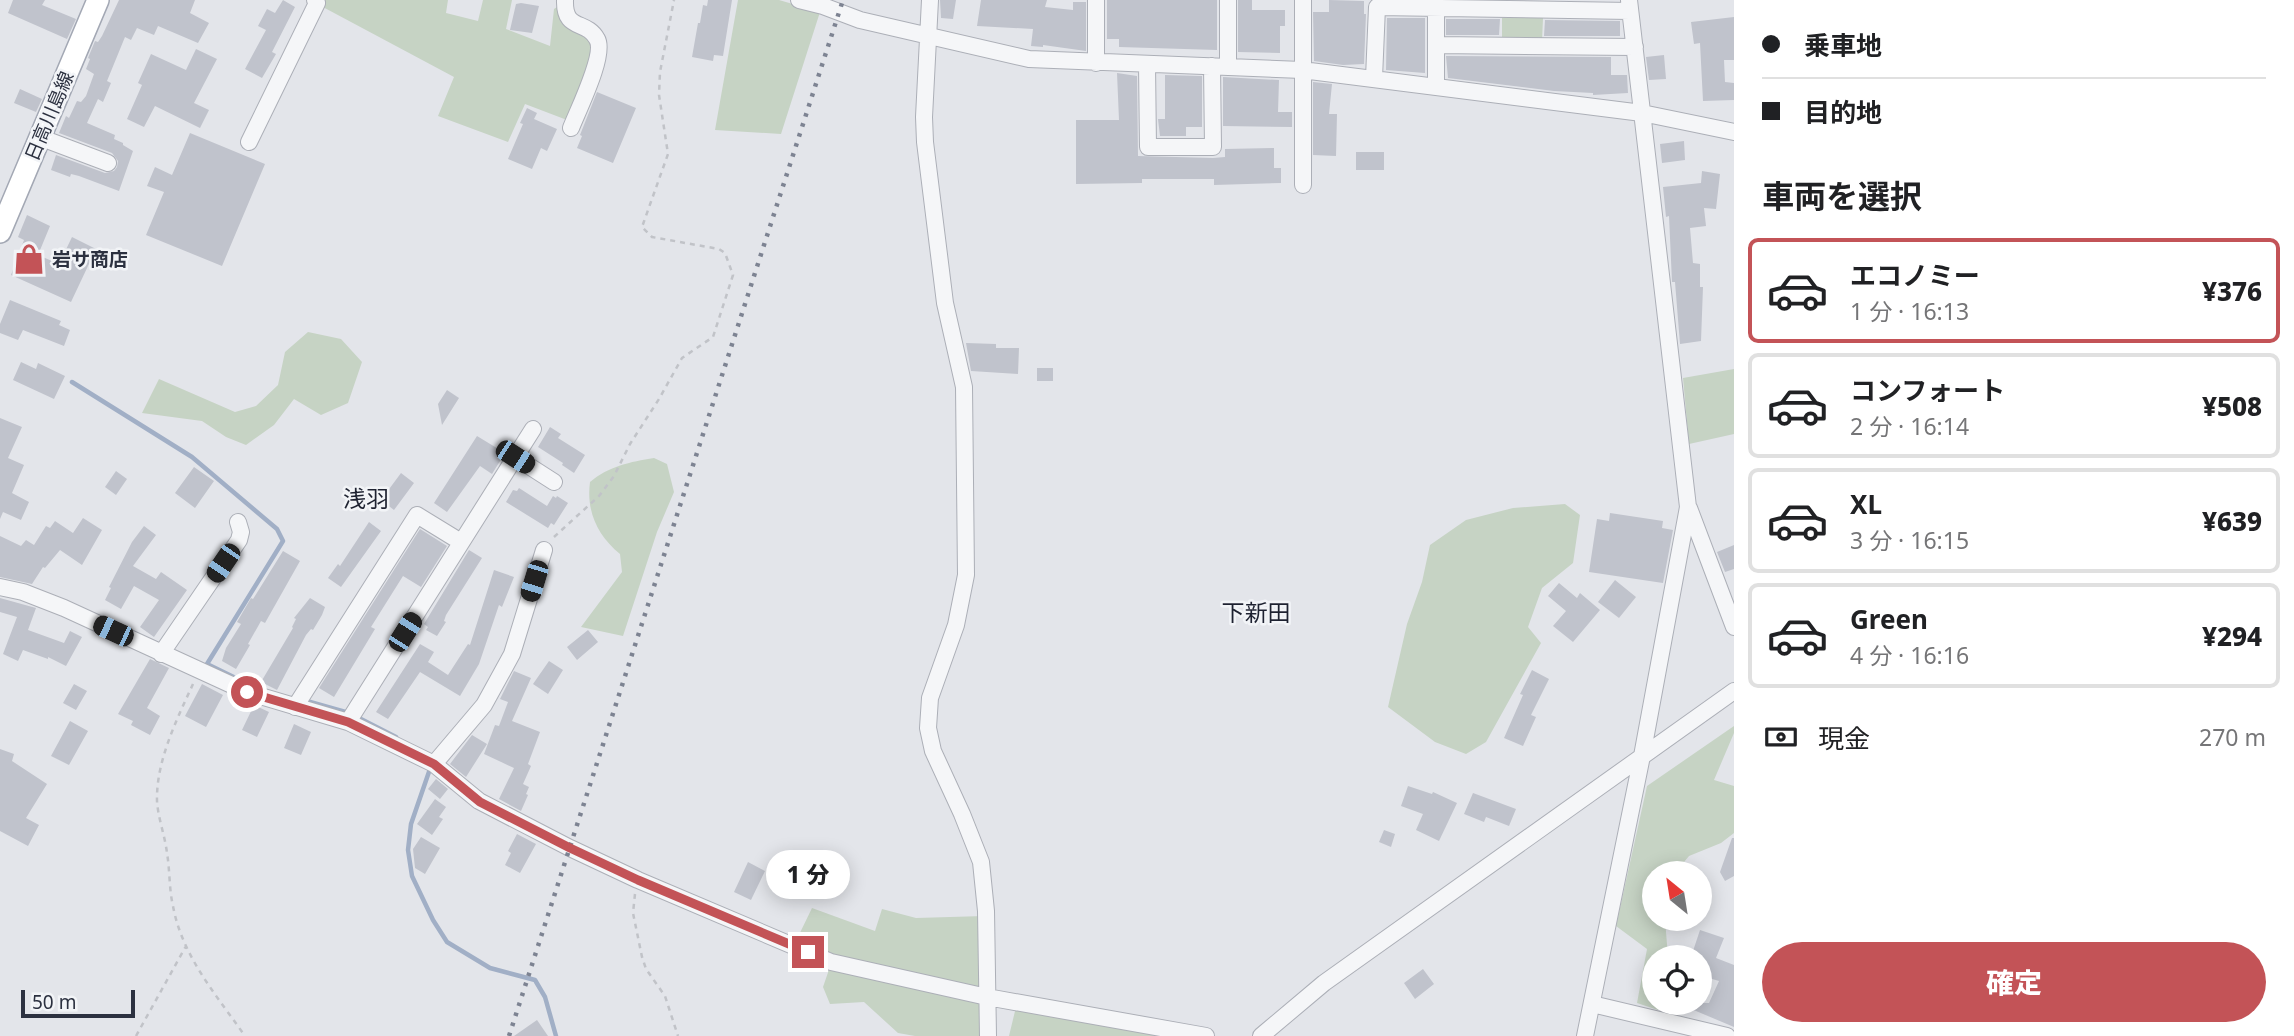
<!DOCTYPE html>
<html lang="ja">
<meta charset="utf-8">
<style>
body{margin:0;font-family:"Noto Sans","Noto Sans JP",sans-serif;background:#f2f2f2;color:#202124;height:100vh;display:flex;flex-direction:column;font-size:26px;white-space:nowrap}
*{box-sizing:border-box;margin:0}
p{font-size:23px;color:#757577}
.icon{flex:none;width:38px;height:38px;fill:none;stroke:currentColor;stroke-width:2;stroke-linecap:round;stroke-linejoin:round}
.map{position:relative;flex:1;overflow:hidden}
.details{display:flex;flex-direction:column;background:#fff;width:560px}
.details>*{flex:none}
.guide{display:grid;align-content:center;height:154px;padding:0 28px;background:#fff}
.needle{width:46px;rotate:330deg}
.controls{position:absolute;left:1642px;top:861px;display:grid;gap:14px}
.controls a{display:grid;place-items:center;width:70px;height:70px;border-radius:50%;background:#fff;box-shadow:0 4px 18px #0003;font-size:35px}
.scale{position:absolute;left:21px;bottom:18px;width:114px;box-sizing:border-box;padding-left:7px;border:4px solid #2c3140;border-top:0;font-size:19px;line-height:24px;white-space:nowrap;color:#2c3140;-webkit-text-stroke:5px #f2f4f7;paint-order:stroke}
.end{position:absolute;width:32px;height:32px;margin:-16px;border:9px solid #c35357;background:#fff;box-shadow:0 0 0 4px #fff}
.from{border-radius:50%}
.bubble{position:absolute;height:49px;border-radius:24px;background:#fff;box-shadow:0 4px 18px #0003;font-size:23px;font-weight:800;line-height:49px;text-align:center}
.car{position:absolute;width:21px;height:42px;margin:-21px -10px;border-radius:9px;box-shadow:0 0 5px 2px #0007;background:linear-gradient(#222 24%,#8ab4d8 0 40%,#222 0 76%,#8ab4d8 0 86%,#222 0)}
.guide b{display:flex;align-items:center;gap:24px;height:66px;font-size:26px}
.guide b+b{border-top:2px solid #e0e0e0}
.guide i{width:18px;height:18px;background:#202124}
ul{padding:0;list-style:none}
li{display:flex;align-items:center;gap:21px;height:105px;margin:0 14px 10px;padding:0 14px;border:4px solid #e0e0e0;border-radius:10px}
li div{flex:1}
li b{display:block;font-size:26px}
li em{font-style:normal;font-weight:800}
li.current{border-color:#c35357}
li>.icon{width:63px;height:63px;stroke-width:1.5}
h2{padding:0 28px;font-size:32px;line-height:84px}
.pay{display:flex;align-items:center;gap:18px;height:77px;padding:0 28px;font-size:26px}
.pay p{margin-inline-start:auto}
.action{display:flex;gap:14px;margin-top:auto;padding:14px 28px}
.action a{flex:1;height:80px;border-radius:42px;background:#c35357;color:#fff;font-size:28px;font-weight:800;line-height:80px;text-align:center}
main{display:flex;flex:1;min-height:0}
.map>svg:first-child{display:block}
.green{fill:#c6d3c4}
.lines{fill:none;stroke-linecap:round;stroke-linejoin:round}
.stream{stroke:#a1afc6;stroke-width:4.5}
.building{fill:#c0c3cc}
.minor-casing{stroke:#acafb7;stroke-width:18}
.major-casing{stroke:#a3a8b4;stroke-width:24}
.path{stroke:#c1c3c8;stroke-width:2.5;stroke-dasharray:5 5;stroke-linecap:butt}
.minor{stroke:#f5f6f8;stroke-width:16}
.major{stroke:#fff;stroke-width:21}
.rail{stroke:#7d8392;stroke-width:4.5;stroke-dasharray:3.5 7;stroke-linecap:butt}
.route{stroke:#c35357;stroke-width:9}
.labels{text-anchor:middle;stroke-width:5;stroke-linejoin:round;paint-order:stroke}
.street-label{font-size:19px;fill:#2c3140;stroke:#f2f4f7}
.poi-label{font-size:19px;font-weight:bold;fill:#2c3140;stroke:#f2f4f7;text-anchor:start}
.quarter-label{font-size:23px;fill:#1e2231;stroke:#f2f4f7}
</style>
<main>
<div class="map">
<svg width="1734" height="1036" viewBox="0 0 1734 1036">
<rect width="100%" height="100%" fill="#e3e5ea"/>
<path class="green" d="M319 0H448L446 13 478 21 483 0H512L506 29 550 46 554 9 557 7 590 34 598 53 567 120 525 104 508 142 438 116 454 77 321 6Z
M738 0H779L820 12 781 134 715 130Z
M1502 18H1543L1542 41H1502Z
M308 332 341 339 362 362 348 403 321 415 294 399 274 425 246 445 226 437 202 421 142 413 159 379 235 412 256 406 278 385 285 352Z
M1734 369V434L1689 444 1683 378Z
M654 458 667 464 674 492 657 532 623 636 581 627 622 572 620 554C598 536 586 512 590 482 609 466 630 462 654 458Z
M1565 504 1580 515 1573 563 1542 588 1528 627 1541 643 1486 742 1466 754 1435 742 1388 707 1407 624 1422 582 1430 545 1466 520 1513 508Z
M1734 726V733L1714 780 1734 786V833L1721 843 1689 856 1675 873H1654V919H1665L1668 957H1654V1003H1660L1658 1010 1637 1003 1647 949 1616 926 1647 786Z
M812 908 875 931 882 909 916 918 984 916 985 1036H915L898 1033 864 1002 830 1004 823 987 833 958 796 941Z
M1016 1007 1163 1036H1009Z"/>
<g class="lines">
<path class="stream" d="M72 382 192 457 277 529 283 541 207 664 248 684
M303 700 349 713
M357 717 396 737
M431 766 411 824 408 850 412 876 433 920 447 942 490 968 535 980 545 997 556 1036"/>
</g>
<path class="building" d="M13 0H45L42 5 76 19 67 39 8 13Z
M119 0H195L190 13 209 23 198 43 158 26 154 35 137 28 131 40 125 37 107 81 111 83 103 102 98 99 87 123 115 135 114 139 123 143V145L133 151 119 191 79 176 71 174 70 177 51 170 56 155 105 173 114 171 117 167 118 161 112 153 59 133 66 116 69 118 77 101 81 102 86 96 94 74 86 69 90 59 88 58 95 41 98 42 102 36Z
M283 0 295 7 272 52 276 54 262 78 245 69 266 30 258 26 267 9 275 13Z
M708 0H732L723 56 714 55 713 61 692 57 698 23H700L703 5 707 6Z
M940 0H956L953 19 941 18Z
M981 0H1047L1045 7 1073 10V2H1086V51L1043 45V47L1031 46 1033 29 977 26Z
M1107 0H1217V50L1119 47V39H1107Z
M1238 0H1252V10H1285V26H1280V53L1238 52Z
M1329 0 1364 1V14H1366L1364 64 1343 65 1314 61 1313 12H1329Z
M521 3 539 6 532 33 510 30 516 4Z
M1734 17V60H1724L1725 82 1734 83V100L1703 101 1700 43 1694 44 1691 22Z
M1387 18H1425V73L1386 70Z
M1446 19H1500L1499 35H1446Z
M1545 20 1620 21V36H1544Z
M196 49 217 59 194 103 209 110 200 128 155 106 144 127 127 119 142 85 138 83 151 54 186 70Z
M1664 55 1666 79 1649 80 1646 57Z
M1446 56 1611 57V75H1627L1628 93 1593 95V93L1554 91 1448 78Z
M1117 73 1137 76 1138 156 1213 158 1225 157V149L1274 148V168H1281V183L1214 185V179H1142V183L1076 184V120H1119Z
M1165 75 1202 76V127H1186V136H1160L1158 119H1165Z
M1223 77 1279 80 1278 112H1292V127L1223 126Z
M1313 82 1332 84 1329 114H1337L1336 156 1313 155Z
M20 89 42 99 36 112 14 103Z
M597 92 636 108 613 163 577 148 582 136 580 135Z
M527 108 537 113 534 119 557 129 547 151 541 148 532 169 508 159 523 124 520 123Z
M190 133 265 164 222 266 146 235 164 192 147 186 155 167 172 175Z
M1684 141 1685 160 1662 163 1660 144Z
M1356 152H1384V170H1356Z
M1702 171 1720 174 1716 209 1704 208 1706 226 1690 228 1693 263 1700 264V287H1703L1701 341 1680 344 1675 282H1672L1669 216 1666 217 1663 187 1701 183Z
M27 215 50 226 38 255 59 264 72 237 96 249 71 302 11 275 24 240 18 237Z
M10 300 61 321 59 325 70 330 64 346 23 330 18 340 0 333V324Z
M966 343 996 344V348H1019L1018 374 971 371Z
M21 362 36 369 38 363 65 376 54 399 13 380Z
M1037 368H1053V381H1037Z
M447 390 459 398 442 425 438 404Z
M0 418 22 427 8 458 24 465 12 493 29 502 21 520 3 512 0 519Z
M550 427 561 434 558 438 585 455 574 473 562 465 563 463 538 447Z
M477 436 505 453 492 474 480 466 447 512 434 503Z
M194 467 214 481 195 508 175 493Z
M116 471 127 479 116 495 105 487Z
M401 473 414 483 394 510 381 500Z
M519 488 547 506 553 496 556 498 557 496 568 503 554 525 551 523 548 528 506 502 513 490 517 491Z
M1610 513 1663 521 1662 528 1673 530 1663 583 1589 572 1597 519 1609 521Z
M83 518 102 530 82 565 60 550 45 568 43 567 32 584 0 577V536L21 546 26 540 34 545 46 526 50 528 55 521 73 533Z
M369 522 381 531 341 587 328 578 338 564 340 566Z
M144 526 156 535 133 566 156 579 161 572 187 590 154 637 140 627 159 600 134 586 121 609 105 600 111 588 109 587 132 542Z
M420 529 447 546 421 587 403 576 371 627 375 629 334 697 319 688Z
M1734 545V569L1725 572 1717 552Z
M469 550 482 558 446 615 444 621 446 622 437 636 426 630 428 627 424 624Z
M283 551 300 561 265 623 261 621 248 644 250 645 236 669 222 661 226 648 241 624 237 622 251 598 253 599Z
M494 570 514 577 502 607 499 605 479 664 460 696 420 672 388 719 376 712 420 644 434 652 428 662 448 675 468 644 470 645Z
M1615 580 1636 597 1619 618 1598 602Z
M1559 583 1577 598 1580 593 1600 610 1573 642 1553 626 1566 611 1548 596Z
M0 598 36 608 28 630 64 643 70 631 82 637 66 666 48 657V659L23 650 18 661 3 654 17 617 0 612Z
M310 598 325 607 322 615 313 630 311 629 306 635 277 690 261 682 293 628 292 627 296 619 294 618Z
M588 630 598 642 577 660 567 647Z
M150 659 169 668 147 708 160 716 150 735 131 725 133 721 118 714Z
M549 661 563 670 548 694 533 684Z
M1532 670 1549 679 1531 715 1536 717 1523 746 1504 738 1523 695 1520 694Z
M514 671 531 678 512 721 540 732 528 764 531 766 523 784 529 787 526 794 528 795 521 811 499 799 514 768 484 754 495 725 499 726 508 702 500 699Z
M74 684 87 691 76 710 63 703Z
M202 684 223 695 206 727 185 716Z
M254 705 269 712 257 737 242 730Z
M70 721 88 731 69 765 51 756Z
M294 724 311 732 301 755 284 748Z
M472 735 487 744 466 777 450 764Z
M0 749 14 754 12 761 47 784 26 818 39 825 28 846 0 831Z
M436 779 448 789 440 799 428 789Z
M1408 786 1432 794 1433 792 1457 803 1439 841 1416 830 1423 814 1401 806Z
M1473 793 1516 809 1509 826 1486 817 1484 822 1464 814Z
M435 799 446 807 439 817 443 819 432 835 417 824Z
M1384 830 1395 834 1391 847 1379 842Z
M517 834 536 844 520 873 505 865 511 853 508 851Z
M421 837 440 848 425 874 415 868 413 849Z
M1732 838H1734V876L1725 881 1720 872Z
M748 862 765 871 751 900 734 892Z
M1700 930 1724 938 1716 958 1734 965V1027L1677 1003H1709L1719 981 1699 975V957H1691Z
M1423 969 1434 984 1415 999 1404 983Z
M537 1020 548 1036H514Z"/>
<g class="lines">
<defs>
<path id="minor" d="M565 0C564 32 586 19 597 39 606 54 578 110 571 128
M799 0 823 6 860 20 1029 59 1302 70 1642 113 1734 132
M930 0 924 117 925 142 945 303 964 387 966 575 956 625 930 698 928 728 933 751 962 814 981 862 986 911 988 1036
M1303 0V185
M1436 8V45
M1096 63V0
M1147 64 1148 147H1213L1212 66
M1228 66V0
M1374 78 1377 7 1630 11
M1436 86V45L1635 47
M39 137 108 163
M249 142 317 3 315 0
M515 457 554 482
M1689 508 1734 627
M0 587 23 592 64 608 247 692 348 722 434 764 479 801 570 848 638 880 831 962 987 997 1206 1036
M161 654 239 540 241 532 238 522
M295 707 417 515 461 542
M348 722 533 429
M434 764 484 705 512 654 544 550
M1592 1004 1727 1036
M1261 1036 1324 983 1734 691
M1585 1036 1642 756 1688 507 1629 0"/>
<path id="major" d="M0 232 98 0"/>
</defs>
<use href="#minor" class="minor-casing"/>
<use href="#major" class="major-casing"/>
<path class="path" d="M554 537 599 496 614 476 630 444 659 399 682 358 713 337 733 275 725 253 719 249 652 237 642 227 668 154 659 95 660 72 674 0
M193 684C177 719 156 761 157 801 158 818 165 836 167 853 170 871 169 889 173 906 182 956 217 996 245 1036
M635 894 633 913 642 957 646 969 665 996 678 1036
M136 1036 186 946"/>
<use href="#minor" class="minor"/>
<use href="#major" class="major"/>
<path class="rail" d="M509 1036 843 0"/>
</g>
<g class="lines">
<path class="route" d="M247 692 348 722 434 764 480 802 570 848 638 880 808 952"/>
</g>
<defs>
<symbol id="shop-bare" viewBox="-9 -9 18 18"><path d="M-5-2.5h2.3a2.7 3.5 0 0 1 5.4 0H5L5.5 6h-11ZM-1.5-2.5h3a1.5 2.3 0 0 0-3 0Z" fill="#c35357" stroke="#f2f4f7" stroke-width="2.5" paint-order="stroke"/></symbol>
</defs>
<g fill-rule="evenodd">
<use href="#shop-bare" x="7" y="237" width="44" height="44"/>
</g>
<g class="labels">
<g class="street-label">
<text transform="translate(49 116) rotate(-67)" y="7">日高川島線</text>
</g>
<g class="poi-label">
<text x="52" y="266">岩サ商店</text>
</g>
<g class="quarter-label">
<text x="366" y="507">浅羽</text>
<text x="1256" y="621">下新田</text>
</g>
</g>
</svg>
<div class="controls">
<a><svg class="needle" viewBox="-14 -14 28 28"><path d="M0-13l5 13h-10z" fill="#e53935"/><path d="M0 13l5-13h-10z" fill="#757577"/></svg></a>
<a><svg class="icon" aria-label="locate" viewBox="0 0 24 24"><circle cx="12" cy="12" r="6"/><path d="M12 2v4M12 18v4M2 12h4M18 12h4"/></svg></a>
</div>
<div class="scale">50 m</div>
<i class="end from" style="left:247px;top:692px"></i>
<i class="end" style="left:808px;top:952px"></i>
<div class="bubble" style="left:766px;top:850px;width:84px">1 分</div>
<i class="car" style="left:515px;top:457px;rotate:123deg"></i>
<i class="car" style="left:223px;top:563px;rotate:214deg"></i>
<i class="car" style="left:534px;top:581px;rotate:197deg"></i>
<i class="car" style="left:113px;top:631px;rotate:295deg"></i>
<i class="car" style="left:405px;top:632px;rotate:32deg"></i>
</div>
<section class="details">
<div class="guide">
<b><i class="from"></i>乗車地</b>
<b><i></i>目的地</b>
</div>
<h2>車両を選択</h2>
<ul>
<li class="current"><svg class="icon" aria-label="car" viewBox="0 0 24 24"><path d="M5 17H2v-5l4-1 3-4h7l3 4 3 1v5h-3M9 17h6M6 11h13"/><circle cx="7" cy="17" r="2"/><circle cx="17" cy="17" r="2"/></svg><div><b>エコノミー</b><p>1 分 · 16:13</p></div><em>¥376</em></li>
<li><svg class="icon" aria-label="car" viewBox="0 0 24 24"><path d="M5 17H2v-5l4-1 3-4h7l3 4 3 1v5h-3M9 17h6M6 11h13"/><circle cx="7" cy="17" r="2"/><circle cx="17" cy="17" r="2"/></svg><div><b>コンフォート</b><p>2 分 · 16:14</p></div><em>¥508</em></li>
<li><svg class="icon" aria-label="car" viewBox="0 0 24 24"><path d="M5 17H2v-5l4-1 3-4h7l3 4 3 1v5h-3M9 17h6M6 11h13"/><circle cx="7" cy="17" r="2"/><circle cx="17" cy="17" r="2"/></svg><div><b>XL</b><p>3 分 · 16:15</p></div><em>¥639</em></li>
<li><svg class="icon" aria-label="car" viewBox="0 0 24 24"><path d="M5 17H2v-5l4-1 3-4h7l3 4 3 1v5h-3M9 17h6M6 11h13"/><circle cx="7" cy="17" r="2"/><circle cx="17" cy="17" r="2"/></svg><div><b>Green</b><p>4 分 · 16:16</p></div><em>¥294</em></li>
</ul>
<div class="pay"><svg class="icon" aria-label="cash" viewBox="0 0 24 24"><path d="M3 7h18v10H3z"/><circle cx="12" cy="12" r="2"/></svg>現金<p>270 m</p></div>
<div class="action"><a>確定</a></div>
</section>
</main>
